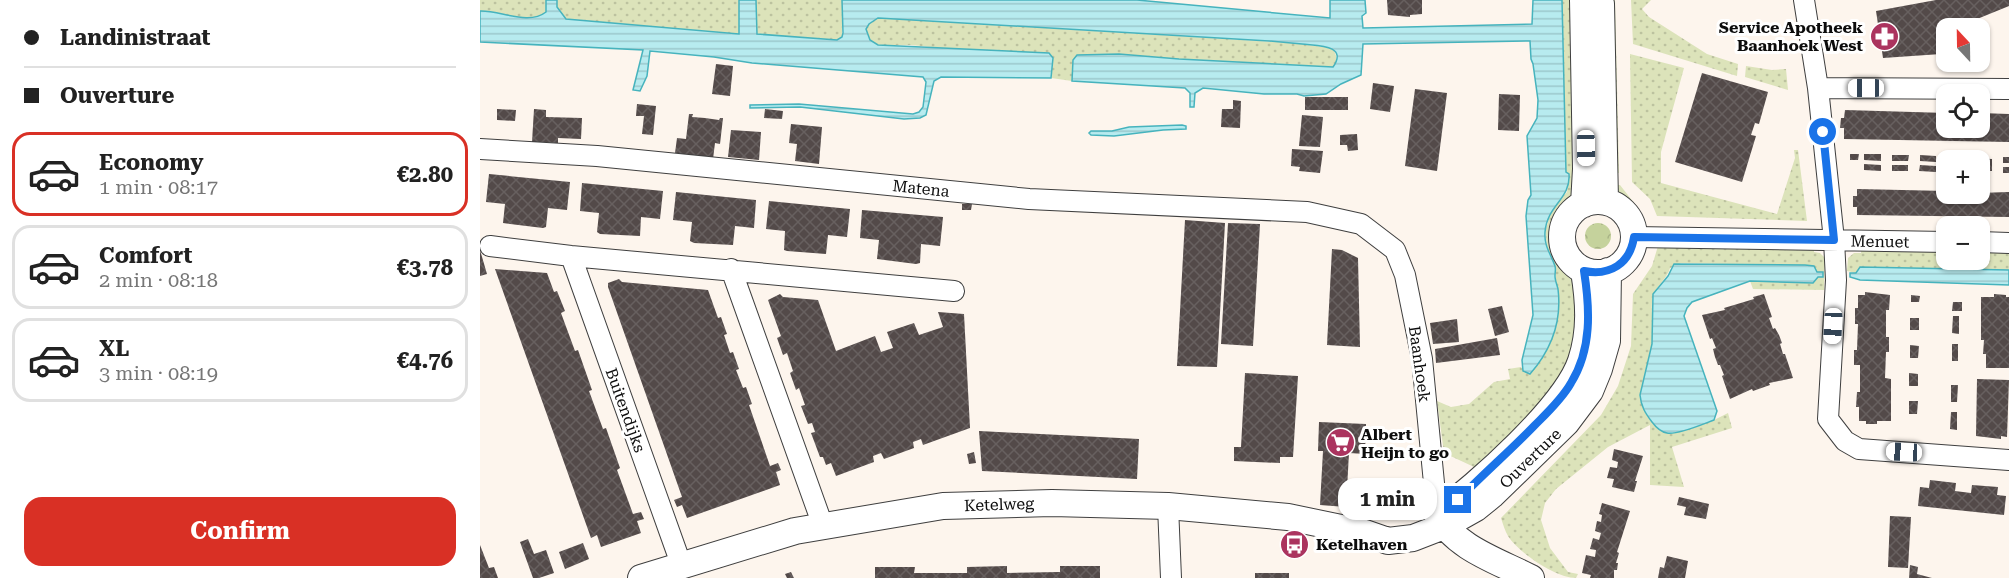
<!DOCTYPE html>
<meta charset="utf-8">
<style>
body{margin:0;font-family:"Roboto Serif",serif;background:#f2f2f2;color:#222;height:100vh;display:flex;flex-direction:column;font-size:22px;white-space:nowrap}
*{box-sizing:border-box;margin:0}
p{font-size:20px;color:#767676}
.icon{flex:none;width:33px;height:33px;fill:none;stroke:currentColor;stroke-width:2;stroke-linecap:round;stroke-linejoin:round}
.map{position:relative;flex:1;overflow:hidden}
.details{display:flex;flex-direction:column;background:#fff;width:480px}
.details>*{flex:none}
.guide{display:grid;align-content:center;height:132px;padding:0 24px;background:#fff}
.needle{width:39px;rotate:338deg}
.fabs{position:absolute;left:1456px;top:18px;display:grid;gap:12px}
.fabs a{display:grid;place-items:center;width:54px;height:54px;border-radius:12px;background:#fff;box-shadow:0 2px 4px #0004;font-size:30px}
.end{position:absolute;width:27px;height:27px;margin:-14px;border:8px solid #1a73e8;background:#fff;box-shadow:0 0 0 3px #fff}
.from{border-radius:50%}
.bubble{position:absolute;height:42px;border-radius:18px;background:#fff;box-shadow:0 2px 4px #0004;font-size:20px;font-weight:700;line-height:42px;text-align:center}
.car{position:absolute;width:18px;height:36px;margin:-18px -9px;border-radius:8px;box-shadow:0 0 4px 2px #0007;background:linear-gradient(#fff 24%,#345 0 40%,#fff 0 76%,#345 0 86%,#fff 0)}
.guide b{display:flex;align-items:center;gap:21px;height:57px;font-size:22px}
.guide b+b{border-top:2px solid #e0e0e0}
.guide i{width:15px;height:15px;background:#222}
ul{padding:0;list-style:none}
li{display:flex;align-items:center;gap:18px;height:84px;margin:0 12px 9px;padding:0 12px;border:3px solid #e0e0e0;border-radius:18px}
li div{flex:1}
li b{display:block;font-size:22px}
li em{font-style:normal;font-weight:700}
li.selected{border-color:#d93025}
li>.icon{width:54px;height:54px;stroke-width:1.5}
.action{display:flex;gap:12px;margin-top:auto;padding:12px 24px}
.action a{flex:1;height:69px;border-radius:18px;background:#d93025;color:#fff;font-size:24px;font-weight:700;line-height:69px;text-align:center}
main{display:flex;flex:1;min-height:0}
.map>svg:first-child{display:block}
.grass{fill:url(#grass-dots)}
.forest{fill:url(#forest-crowns)}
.water{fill:url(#water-rules);stroke:#46b3bd;stroke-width:1.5}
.building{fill:url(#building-cross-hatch)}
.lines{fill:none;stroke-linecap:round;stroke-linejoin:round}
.minor-casing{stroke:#3f3f3f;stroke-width:22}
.tertiary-casing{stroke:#3f3f3f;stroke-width:28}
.minor{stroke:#fff;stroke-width:20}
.tertiary{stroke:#fff;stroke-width:26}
.route{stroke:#1a73e8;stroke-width:8}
.labels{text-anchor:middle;stroke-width:6;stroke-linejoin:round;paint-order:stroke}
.poi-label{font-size:16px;font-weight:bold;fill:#0c0c0c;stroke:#fff;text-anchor:start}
.street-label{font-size:16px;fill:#0c0c0c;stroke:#fff}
</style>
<main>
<section class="details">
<div class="guide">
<b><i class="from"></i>Landinistraat</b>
<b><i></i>Ouverture</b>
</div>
<ul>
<li class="selected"><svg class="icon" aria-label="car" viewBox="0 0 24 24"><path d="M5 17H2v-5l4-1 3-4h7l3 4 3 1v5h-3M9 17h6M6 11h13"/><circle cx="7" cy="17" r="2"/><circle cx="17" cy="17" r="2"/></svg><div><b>Economy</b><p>1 min · 08:17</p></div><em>€2.80</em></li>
<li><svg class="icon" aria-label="car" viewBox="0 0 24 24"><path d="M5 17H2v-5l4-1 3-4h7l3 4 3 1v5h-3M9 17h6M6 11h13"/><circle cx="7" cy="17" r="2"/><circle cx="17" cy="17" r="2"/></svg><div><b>Comfort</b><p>2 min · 08:18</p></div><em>€3.78</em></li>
<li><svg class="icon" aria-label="car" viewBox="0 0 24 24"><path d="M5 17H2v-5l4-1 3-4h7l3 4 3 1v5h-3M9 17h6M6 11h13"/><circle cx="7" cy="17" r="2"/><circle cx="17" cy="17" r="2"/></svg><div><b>XL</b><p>3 min · 08:19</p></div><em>€4.76</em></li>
</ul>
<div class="action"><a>Confirm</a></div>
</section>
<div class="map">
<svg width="1529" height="578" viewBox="0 0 1529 578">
<defs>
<pattern id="grass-dots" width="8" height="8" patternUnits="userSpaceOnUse" patternTransform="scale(1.5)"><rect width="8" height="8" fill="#dce3ba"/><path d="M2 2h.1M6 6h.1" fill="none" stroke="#bcc29f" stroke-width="1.8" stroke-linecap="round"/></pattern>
<pattern id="forest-crowns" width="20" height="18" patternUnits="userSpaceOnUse" patternTransform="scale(1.5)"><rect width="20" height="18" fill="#c5d29c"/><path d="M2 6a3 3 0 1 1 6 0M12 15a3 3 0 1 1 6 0" fill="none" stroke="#a8b385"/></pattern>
<pattern id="water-rules" width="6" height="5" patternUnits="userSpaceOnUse" patternTransform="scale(1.5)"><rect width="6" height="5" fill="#b7ebef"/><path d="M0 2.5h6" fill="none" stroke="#9cc8cc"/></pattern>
<pattern id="building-cross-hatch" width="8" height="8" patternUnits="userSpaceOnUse" patternTransform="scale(1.5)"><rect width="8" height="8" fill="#534a49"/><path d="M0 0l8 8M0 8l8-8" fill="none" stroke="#67605f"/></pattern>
</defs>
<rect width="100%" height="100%" fill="#fdf5ed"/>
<path class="grass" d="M0 0H66V12C48 26 20 10 0 11Z
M77 0H259L260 34 86 19 77 7Z
M276 0H362V37L357 40 277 34Z
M1082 0H1097L1094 203C1079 218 1070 239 1084 259 1090 267 1096 273 1100 283L1091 367 1000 472 992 466 964 453 957 401 971 407 989 404 1014 382 1030 379 1028 369 1041 367 1043 370 1050 374 1069 347 1077 321 1078 305 1075 267 1068 252 1065 232 1070 215 1078 201 1087 192 1089 174 1086 172Z
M1126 0H1135L1139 173H1130Z
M1151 0H1171L1162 9 1169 17 1227 54 1258 64 1257 76 1153 44Z
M398 18 813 43 852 48C857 54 858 61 853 67L699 59 639 54 593 60 592 81 571 78 573 59 431 45H398L390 40 386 29 389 24Z
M1150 54 1204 68 1181 152V183L1297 214 1315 158 1314 150H1318L1327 221 1177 216 1170 199 1152 182Z
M1266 66 1292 70 1306 69 1308 90 1265 77Z
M1132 185H1140L1158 208 1162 221C1149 214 1138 199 1132 185Z
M1178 246 1334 248V252L1340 253 1345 258 1344 290 1273 289 1270 281 1333 283 1338 277 1343 276V272H1337L1334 266 1201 263 1190 268C1187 279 1176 286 1173 296 1170 308 1174 329 1172 342 1170 378 1143 409 1187 433L1234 420 1248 413 1252 428 1192 447 1204 487 1170 485V425L1128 447 1076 489 1065 503 1061 520 1070 548 1088 572 1098 574 1096 578C1076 578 1039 553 1028 536 1025 531 1023 524 1021 518L1121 415 1138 386 1151 346 1153 294 1172 266Z
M1381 248 1467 249V260H1500V250L1529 251V270L1381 267 1376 273 1367 271 1368 258 1374 253H1381Z"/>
<path class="forest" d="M1105 236a13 13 0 1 1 26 0a13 13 0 1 1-26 0Z"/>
<path class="water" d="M66 0H77V7L86 19 259 34V0H276L277 34 357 40 362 37 363 33 362 0H657L850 18V0H885L886 13 882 16 883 28 1052 24 1053 0H1082L1086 172 1089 174C1091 199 1067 205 1065 232 1064 247 1071 254 1075 266 1076 269 1075 272 1075 276 1075 280 1077 285 1078 289 1082 321 1071 350 1050 374L1043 371 1042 360 1053 315 1046 216 1048 200 1051 195 1047 136 1057 118 1058 100 1053 64 1051 59 1050 41 883 44 881 75 861 84 846 94 824 96 817 94H784L723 88 715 93 714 107H710V93L705 88 592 81 593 60 597 55 639 54 699 59 853 67C869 44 835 46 822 44 811 43 800 42 789 41L398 18 389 24 386 29 390 40 398 45 569 53 573 58 571 78 461 77 454 81 446 115 440 118 424 119 320 107 270 108V105L319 104 433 114 439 112 443 107 446 82 443 77 272 63 234 57 170 51 167 76 160 91 153 90 163 50 0 42V11C20 10 48 26 66 12Z
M702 125 706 126V129L683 130 634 136 611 135 609 133 611 131H632L649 127Z
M1194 264 1325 265 1334 266 1337 272H1343V277H1338L1333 283 1270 281 1212 302 1207 308 1204 316 1237 411 1234 420C1223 424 1198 435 1187 433 1181 432 1175 426 1172 422 1165 413 1161 406 1160 395L1172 344 1173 294 1188 276Z
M1380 267 1529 270V285L1380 280 1370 277V273H1376Z"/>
<path class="building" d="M907 0H942V14L930 15V17L908 15Z
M1456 0H1529V6L1475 28H1467V32L1459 35 1461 54 1403 58 1396 11Z
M236 64 253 66 250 96 232 94Z
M1222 73 1288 92 1279 124 1275 123 1271 135 1276 136 1262 182 1195 162Z
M893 83 914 86 910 112 890 109Z
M935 89 967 93 957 171 925 166Z
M1019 94 1040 95 1039 131 1018 130Z
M825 97H868V110H825Z
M753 100 761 101 760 128 741 127 742 109H753Z
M157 104 176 106 173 135 162 134 164 116H156Z
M17 109 36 110 35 121 17 120Z
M54 109 66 110V117L102 118 101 139 78 138V143L52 142Z
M285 109 303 111 302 119 284 118Z
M1365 110 1467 113V128H1500V113L1529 114V142L1364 139V128H1360L1361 118H1364Z
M209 114H213L212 117 225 118 239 120 240 118H243L240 144 235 143 233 159 195 153 197 138 206 139Z
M822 115 843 117 840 147 819 146Z
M311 124 342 127 339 164 315 161 317 144 309 143Z
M251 130 281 132 279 160 248 157Z
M877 134 878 150 868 151 867 145H860V135Z
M812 149 843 151 840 173 819 171 820 167 811 166Z
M1370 154H1379L1378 160H1370Z
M1384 154H1401V161L1384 160Z
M1412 155H1429L1428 161H1412Z
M1440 155 1456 156V162L1440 161Z
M1468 156H1485L1484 160H1468Z
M1523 157H1529V163H1523Z
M1496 158 1512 159V171H1500V160H1496Z
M1384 164 1401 165V171L1384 170Z
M1412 165H1428V171H1412Z
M1440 165 1456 166V172L1439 171Z
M1523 167H1529V173H1523Z
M9 174 90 182 87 210 68 208 66 227 63 228 23 223 25 204 6 202Z
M102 183 183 191 180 219 161 217 160 236 120 234 117 232 119 213 100 211Z
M1377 189 1467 191V194L1529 192V217L1377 215V207H1373V196H1377Z
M196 192 276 200 274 228 255 226 253 245 214 243 210 241 212 222 193 220Z
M289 201 370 209 367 237 348 235 346 254 307 251 304 250 305 231 286 229Z
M482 204H492L491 210H482Z
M382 210 463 217 460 246 441 244 440 263 436 264 397 259 399 240 380 238Z
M705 220 745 223 737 367 697 366Z
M748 223 780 224 773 346 741 344Z
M852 249 862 250 878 258 880 347 847 345Z
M0 250 7 274 0 276Z
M15 269 67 273 74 292 77 291 85 311 81 313 95 351 98 350 112 390 109 391 123 429 126 428 140 468 137 470 153 514 161 512 164 519 157 521 161 533 121 547 117 535 111 538Z
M139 279 142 282 228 290 238 318 241 317 247 334 244 335 250 353 253 352 259 369 256 370 263 388 266 387 272 404 269 405 290 466 298 463 301 470 296 472 300 485 207 518 202 505 197 507 194 500 202 497 128 287V283Z
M1385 292 1410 295 1409 310H1406V337H1409V352H1406L1405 378 1411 379V421H1397V424H1386V421H1379V407H1376L1377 392H1380V365H1374V350H1377L1378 324H1375V308H1378V295H1385Z
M300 294 303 297 338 300 356 351 395 336 401 352 413 348 407 332 434 323 439 335 463 327 458 312 484 314 490 428 443 445 441 439 433 442 434 448 404 459 401 453 393 456 394 462 356 476 351 463 346 465 343 457H340L331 433 335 432 332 423 328 424 321 406 325 405 319 388 316 390 310 373 313 371 307 353 303 355 297 338 301 336 288 300Z
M1284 294 1292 317 1289 318 1293 329 1295 328 1299 335 1302 343 1300 344 1303 354H1305L1313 378 1289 383 1290 385 1273 391 1272 389 1250 399 1242 376 1244 375 1240 365H1238L1235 357 1233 349 1236 348 1232 338 1230 339 1222 315 1245 310 1244 308 1274 299 1273 297Z
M1514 294 1526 295V297H1529V368H1506V354H1503L1504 340H1501V297H1514Z
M1431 295 1440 296 1439 302H1431Z
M1473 302H1482V311H1472Z
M1022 306 1029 332 1015 336 1008 309Z
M1473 316H1479V334L1472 333Z
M1430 318H1439V330H1430Z
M977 319 979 342 953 344 950 323Z
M1017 338 1020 355 956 363 955 349Z
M1472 344H1478V361H1472Z
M1430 345 1439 346 1438 358H1430Z
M765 373 818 376 813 457H800V463L754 461V447H761Z
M1429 373 1438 374V386H1429Z
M1497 379 1529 380 1527 437 1521 436V439L1496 436Z
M1471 385H1478L1477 402H1471Z
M1429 401H1438L1437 414H1429Z
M1471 412H1477V430L1470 429Z
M839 422 886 424 885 454 869 453 866 507 840 505 843 451H838Z
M499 431 659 439 657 479 502 471Z
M1134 449 1163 456 1155 481H1157L1154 492 1132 487 1134 479 1127 478 1130 467 1137 468 1138 462 1132 460Z
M494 452 496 463 489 464 487 454Z
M1450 480 1476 483 1475 491 1491 493 1492 485 1518 487 1517 495 1526 496 1524 515 1438 506 1440 487 1449 488Z
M1199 497 1229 504 1226 519 1204 515 1206 507 1197 505Z
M1122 503 1150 511 1137 552 1139 553 1136 563H1138L1137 570H1134V578H1110L1111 575 1102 573 1106 555 1115 557 1116 550 1110 549 1113 538 1119 540 1121 533 1115 531 1117 521 1121 522 1122 515 1119 514Z
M1410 516 1431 517 1428 568 1408 567Z
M48 539 54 554 66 550 74 573 59 578H53L40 542Z
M103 543 109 559 85 569 79 552Z
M0 545 9 568 14 567 18 578H0Z
M1187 556 1208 561 1205 578H1178L1180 567 1184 568Z
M1430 565 1438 567 1437 574 1452 578H1429Z
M527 566V573L580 572V566H620V578H395V567H435L434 573H487V567Z
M311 572 314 578H307L305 574Z
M775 573H809V578H775Z"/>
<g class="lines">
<defs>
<path id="minor" d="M1324 0 1338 88 1354 240 1356 280 1348 419 1365 441 1379 449 1529 460
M1338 88 1529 89
M0 149 117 156 549 199 827 212 881 224 915 250 925 275 942 359 957 514
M1154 237 1467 242
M1500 242 1529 243
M10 246 91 256 474 291
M91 256 201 564
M251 269 343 526
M688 506 691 578"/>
<path id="tertiary" d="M1103 0 1106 169 1104 204
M1121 4 1125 201
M1082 237a36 36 0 1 1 72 0a36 36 0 1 1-72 0Z
M957 514C997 487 1086 406 1101 361 1111 331 1109 302 1104 271
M957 514C975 548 1018 561 1051 578
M161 578 315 531 463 506 572 503 688 506 808 517 885 533 908 541 933 538 964 526 996 508 1012 495 1086 423 1110 391 1119 369 1127 341 1128 271"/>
</defs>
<use href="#minor" class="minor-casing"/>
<use href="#tertiary" class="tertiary-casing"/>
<use href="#minor" class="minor"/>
<use href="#tertiary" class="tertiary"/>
</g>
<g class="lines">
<path class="route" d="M978 500C1003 474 1030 451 1055 425 1067 413 1082 399 1091 383 1112 349 1110 309 1104 271 1130 276 1150 264 1154 237L1354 240 1343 132"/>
</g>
<defs>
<symbol id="pharmacy-disc" viewBox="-11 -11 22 22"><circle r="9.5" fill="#ab345f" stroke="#fff"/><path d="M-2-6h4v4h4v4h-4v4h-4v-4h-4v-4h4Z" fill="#fff"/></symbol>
<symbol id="supermarket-disc" viewBox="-11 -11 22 22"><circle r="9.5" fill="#ab345f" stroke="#fff"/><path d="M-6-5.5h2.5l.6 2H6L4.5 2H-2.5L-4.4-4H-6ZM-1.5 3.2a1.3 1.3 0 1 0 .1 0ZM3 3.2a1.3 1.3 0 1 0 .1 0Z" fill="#fff"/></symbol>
<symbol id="bus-disc" viewBox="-11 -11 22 22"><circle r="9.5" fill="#ab345f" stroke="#fff"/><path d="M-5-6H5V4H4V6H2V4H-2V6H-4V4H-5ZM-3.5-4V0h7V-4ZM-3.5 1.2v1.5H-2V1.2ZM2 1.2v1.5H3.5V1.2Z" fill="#fff"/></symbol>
</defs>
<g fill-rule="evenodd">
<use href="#pharmacy-disc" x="1388" y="20" width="33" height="33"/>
<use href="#supermarket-disc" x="844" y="426" width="33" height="33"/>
<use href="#bus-disc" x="798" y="528" width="33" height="33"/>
</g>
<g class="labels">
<g class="poi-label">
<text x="1383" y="33" text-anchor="end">Service Apotheek<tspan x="1383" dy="18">Baanhoek West</tspan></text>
<text x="881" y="440">Albert<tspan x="881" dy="18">Heijn to go</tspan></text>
<text x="836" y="550">Ketelhaven</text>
</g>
<g class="street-label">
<text transform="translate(441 188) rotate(6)" y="6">Matena</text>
<text transform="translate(1400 241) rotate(1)" y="6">Menuet</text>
<text transform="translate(940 364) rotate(82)" y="6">Baanhoek</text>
<text transform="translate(146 410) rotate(70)" y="6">Buitendijks</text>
<text transform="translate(1050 458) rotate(-44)" y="6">Ouverture</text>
<text transform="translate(519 504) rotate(-2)" y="6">Ketelweg</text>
</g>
</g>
</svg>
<div class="fabs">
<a><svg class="needle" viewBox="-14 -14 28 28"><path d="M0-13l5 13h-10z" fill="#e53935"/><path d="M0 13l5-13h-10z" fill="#767676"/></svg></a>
<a><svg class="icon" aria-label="locate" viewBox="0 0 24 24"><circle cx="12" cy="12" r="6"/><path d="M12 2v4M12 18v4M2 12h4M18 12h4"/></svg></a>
<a>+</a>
<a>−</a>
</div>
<i class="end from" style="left:1343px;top:132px"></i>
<i class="end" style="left:978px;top:500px"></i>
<div class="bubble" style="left:858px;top:478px;width:99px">1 min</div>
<i class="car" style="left:1386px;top:88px;rotate:270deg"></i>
<i class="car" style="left:1106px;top:148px;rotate:179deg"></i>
<i class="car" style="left:1353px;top:326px;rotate:183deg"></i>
<i class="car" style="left:1424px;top:452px;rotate:273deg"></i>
</div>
</main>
